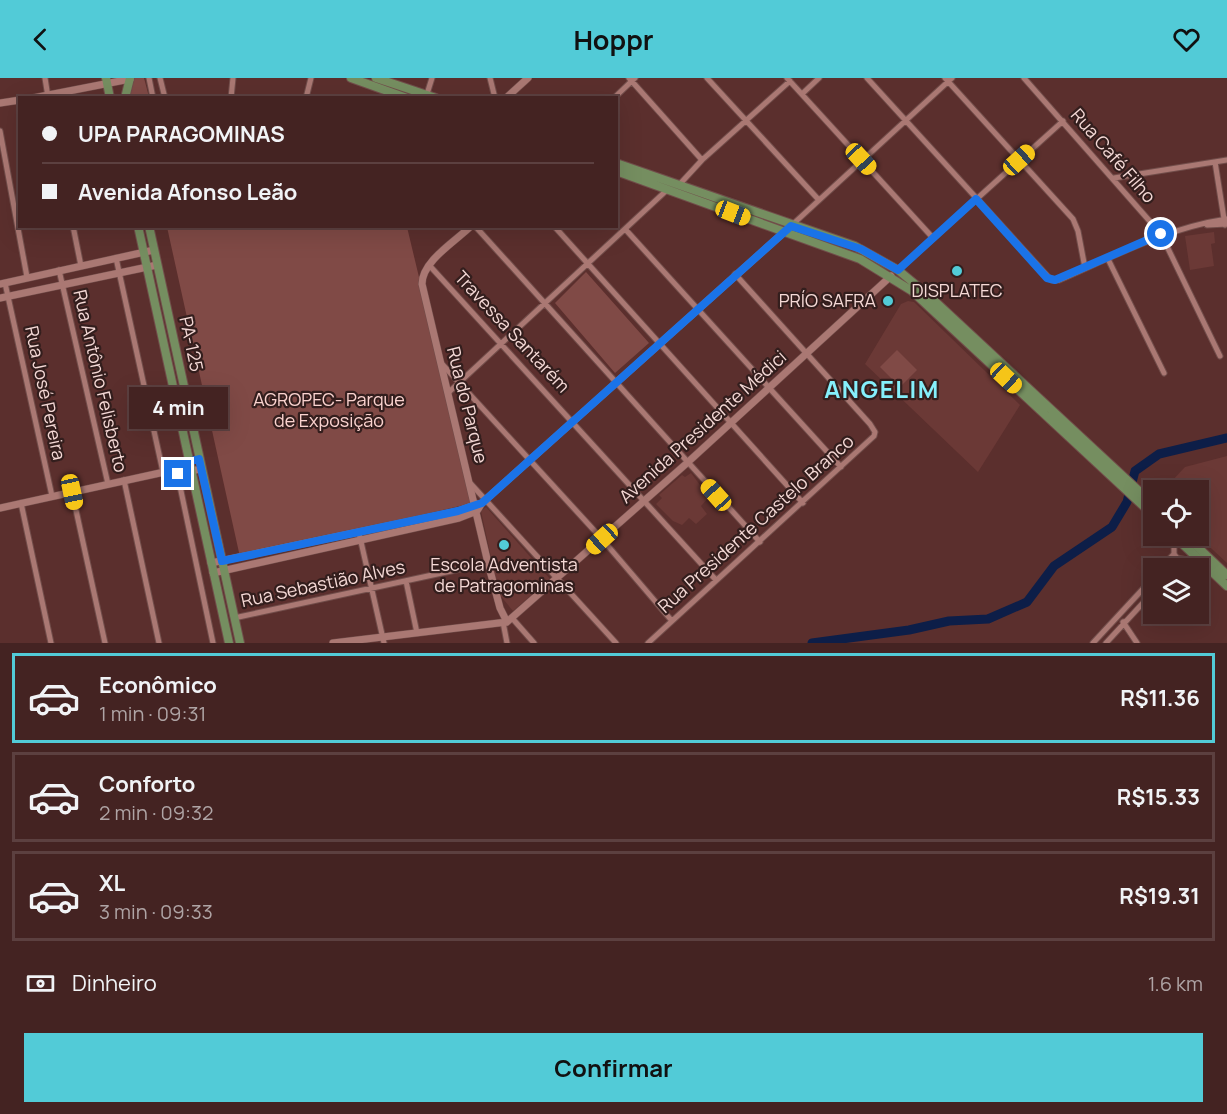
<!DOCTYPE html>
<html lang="pt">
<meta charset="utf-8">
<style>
body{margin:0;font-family:Manrope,sans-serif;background:#4b2b2a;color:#f1f3f6;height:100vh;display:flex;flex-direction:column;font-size:22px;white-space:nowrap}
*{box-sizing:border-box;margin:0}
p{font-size:20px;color:#afa4a5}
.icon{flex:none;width:33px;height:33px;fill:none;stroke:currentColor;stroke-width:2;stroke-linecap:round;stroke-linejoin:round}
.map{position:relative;height:565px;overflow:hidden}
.sheet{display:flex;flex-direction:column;background:#442322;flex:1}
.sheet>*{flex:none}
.banner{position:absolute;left:18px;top:18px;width:600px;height:132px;border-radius:0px;box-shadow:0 6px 24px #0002,0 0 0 2px #5c4040;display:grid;align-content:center;height:132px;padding:0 24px;background:#442322}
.tools{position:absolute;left:1143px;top:402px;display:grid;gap:12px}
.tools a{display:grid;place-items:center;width:66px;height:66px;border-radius:0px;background:#442322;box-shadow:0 6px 24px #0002,0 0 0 2px #5c4040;font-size:30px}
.end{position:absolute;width:27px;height:27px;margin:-14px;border:8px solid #1a73e8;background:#fff;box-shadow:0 0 0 3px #fff}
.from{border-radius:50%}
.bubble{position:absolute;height:42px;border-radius:0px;background:#442322;box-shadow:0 6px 24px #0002,0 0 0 2px #5c4040;font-size:20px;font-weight:700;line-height:42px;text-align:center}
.car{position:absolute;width:18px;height:36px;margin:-18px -9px;border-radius:8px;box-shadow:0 0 4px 2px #0007;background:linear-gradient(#f5c518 24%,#345 0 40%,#f5c518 0 76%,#345 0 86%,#f5c518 0)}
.banner b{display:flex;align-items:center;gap:21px;height:57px;font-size:22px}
.banner b+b{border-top:2px solid #5c4040}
.banner i{width:15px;height:15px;background:#f1f3f6}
ul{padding:10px 0 0;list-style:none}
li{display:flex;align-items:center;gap:18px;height:90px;margin:0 12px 9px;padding:0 12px;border:3px solid #5c4040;border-radius:0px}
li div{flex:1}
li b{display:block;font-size:22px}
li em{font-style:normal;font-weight:700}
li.current{border-color:#52cbd7}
li>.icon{width:54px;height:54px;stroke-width:1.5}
.pay{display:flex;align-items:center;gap:15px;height:66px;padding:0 24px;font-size:22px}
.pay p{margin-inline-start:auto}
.button{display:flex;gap:12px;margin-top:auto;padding:12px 24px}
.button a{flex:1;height:69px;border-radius:0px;background:#52cbd7;color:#111;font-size:24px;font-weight:700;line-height:69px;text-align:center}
header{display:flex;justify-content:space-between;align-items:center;height:78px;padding:0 24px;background:#52cbd7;color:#111;font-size:27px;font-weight:700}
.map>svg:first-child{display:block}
.built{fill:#6b3936}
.green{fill:#804a46}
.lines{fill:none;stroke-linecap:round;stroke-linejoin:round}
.river{stroke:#0d1e48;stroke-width:9}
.minor-casing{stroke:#714d4a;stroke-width:7}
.tertiary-casing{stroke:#714d4a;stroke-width:8}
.primary-casing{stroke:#714d4a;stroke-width:10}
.minor{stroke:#aa7873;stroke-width:5}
.tertiary{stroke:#aa7873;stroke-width:7}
.primary{stroke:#758e60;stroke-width:8}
.route{stroke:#1a73e8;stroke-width:8}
.poi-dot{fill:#52cbd7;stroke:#331e1d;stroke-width:2}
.labels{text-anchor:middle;stroke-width:4.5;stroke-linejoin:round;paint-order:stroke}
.street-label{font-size:18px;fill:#f5d9d6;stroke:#331e1d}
.poi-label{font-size:18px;fill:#f5d9d6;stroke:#331e1d}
.park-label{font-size:18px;fill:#fbd3cf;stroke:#331e1d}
.district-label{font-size:24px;font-weight:bold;letter-spacing:1.5px;fill:#85effb;stroke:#331e1d}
</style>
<header><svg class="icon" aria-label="back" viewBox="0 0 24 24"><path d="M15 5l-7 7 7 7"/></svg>Hoppr<svg class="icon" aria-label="heart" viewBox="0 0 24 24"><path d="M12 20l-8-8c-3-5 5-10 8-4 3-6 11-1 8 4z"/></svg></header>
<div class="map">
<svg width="1227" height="565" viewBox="0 0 1227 565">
<rect width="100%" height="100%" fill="#5b2f2d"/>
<path class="built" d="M1214 154 1215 165 1211 166 1214 188 1190 192 1185 158Z
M908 223 914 224 1020 327 978 394 865 286 901 226Z
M1227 378V485L1198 458V412H1169L1170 405 1185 389Z
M691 395 709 419 701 428 707 436 696 446 689 440 682 447 673 443 656 426 662 420 659 417 682 397 685 399Z
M486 429 550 501 513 533 499 516 481 433Z"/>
<path class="green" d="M134 0H144L149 19 127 20Z
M167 149H407L473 425 240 479Z
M586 194 649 265 615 295 555 225Z
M897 272 917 292 900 309 880 289Z"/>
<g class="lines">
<path class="river" d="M812 565 909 552 949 543 988 541 1027 524 1054 488 1112 449 1127 424 1135 393 1159 376 1227 360"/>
<defs>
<path id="minor" d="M45 0 48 19
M149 0 153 20
M160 0 165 20
M490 0 495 20
M629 0 702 82
M707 0 818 121
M787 0 933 160
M867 0 1051 202H1059C1114 178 1167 150 1227 141
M945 0 1073 141 1078 153 1085 190
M1024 0 1161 156 1220 278
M427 16 432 0
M802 16 819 0
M231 20 233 0
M306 20 311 0
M614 20 635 0
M0 53 27 199
M1215 84 1225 147
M1114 100 1227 82
M679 107 702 82 790 3
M792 147 952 0
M1207 147 1227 146
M73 148 81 188
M475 148 760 464
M554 148 803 425
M626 152 841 389
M116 180 163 394
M1108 181 1164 295
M429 187 716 502
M59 192 108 406
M898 192 1063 43
M5 205 52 418
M442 286 602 461 672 543
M449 314 668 111
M177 394 213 565
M124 402 159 565
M471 406 616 565
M72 414 105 565
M21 425 51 565
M359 455 384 565
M1174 458V476L1177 480 1202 485
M1161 490 1174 476
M1174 490 1181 483
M406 503 417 555
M234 540 488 485
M512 540 534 565
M503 544 507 565
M1123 544 1137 565
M648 565 874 358 875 354 870 346 735 196
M1093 565 1154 499
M1106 565 1154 513"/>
<path id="tertiary" d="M33 20 130 1
M506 20 528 0
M0 25 20 22
M471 148C456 163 422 183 422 206L488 485 500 530 507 544
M0 206 154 172
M0 220 157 187
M169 393 178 396 196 392
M0 430 169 393 176 387 199 381
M211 485 458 433 477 426
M213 495 459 440 477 433 482 425 791 148
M333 565 507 544 687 385 891 198"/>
<path id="primary" d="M106 0 110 20
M351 0 407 20
M376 0 436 20
M125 20 130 0
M616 85 855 168 898 192 927 216 1154 427
M616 93 860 181 912 213 1154 438
M138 148 229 565
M149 148 240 565
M1174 458 1227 508
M1186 458 1227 497"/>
</defs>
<use href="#minor" class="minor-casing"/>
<use href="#tertiary" class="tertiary-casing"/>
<use href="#primary" class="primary-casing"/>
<use href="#minor" class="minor"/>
<use href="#tertiary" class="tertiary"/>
<use href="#primary" class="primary"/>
</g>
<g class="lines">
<path class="route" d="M178 396 176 387 199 381 222 483 458 433 482 425 791 148 861 171 898 192 976 121 1047 200 1055 202 1161 156"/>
</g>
<g class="poi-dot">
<circle cx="957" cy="193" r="6"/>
<circle cx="888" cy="223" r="6"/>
<circle cx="504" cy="467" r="6"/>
</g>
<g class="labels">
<g class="street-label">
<text transform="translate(1113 78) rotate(49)" y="6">Rua Café Filho</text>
<text transform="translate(512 254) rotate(47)" y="6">Travessa Santarém</text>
<text transform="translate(191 266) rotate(78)" y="6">PA-125</text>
<text transform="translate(100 303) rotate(77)" y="6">Rua Antônio Felisberto</text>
<text transform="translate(45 315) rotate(78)" y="6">Rua José Pereira</text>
<text transform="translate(467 327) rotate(76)" y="6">Rua do Parque</text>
<text transform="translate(703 349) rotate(-42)" y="6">Avenida Presidente Médici</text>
<text transform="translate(756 446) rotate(-42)" y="6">Rua Presidente Castelo Branco</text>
<text transform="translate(323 506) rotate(-12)" y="6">Rua Sebastião Alves</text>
</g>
<g class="poi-label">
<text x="957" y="219">DISPLATEC</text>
<text x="876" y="229" text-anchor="end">PRÍO SAFRA</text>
<text x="504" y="493">Escola Adventista<tspan x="504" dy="21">de Patragominas</tspan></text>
</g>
<g class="park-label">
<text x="329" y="328">AGROPEC- Parque<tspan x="329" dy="21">de Exposição</tspan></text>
</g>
<g class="district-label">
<text x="882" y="320">ANGELIM</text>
</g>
</g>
</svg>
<div class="tools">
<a><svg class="icon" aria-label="locate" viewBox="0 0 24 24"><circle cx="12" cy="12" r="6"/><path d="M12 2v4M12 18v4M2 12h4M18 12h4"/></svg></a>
<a><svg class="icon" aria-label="layers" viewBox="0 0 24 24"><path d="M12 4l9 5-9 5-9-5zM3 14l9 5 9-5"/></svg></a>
</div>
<i class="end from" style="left:1161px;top:156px"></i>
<i class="end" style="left:178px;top:396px"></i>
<div class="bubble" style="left:129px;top:309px;width:99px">4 min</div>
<i class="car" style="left:861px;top:81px;rotate:137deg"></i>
<i class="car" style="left:1019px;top:82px;rotate:48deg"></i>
<i class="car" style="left:733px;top:135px;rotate:111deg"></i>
<i class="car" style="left:1006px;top:300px;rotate:133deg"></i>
<i class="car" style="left:72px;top:414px;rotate:168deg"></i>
<i class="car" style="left:716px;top:417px;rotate:318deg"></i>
<i class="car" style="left:602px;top:461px;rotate:228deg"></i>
<div class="banner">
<b><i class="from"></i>UPA PARAGOMINAS</b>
<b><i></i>Avenida Afonso Leão</b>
</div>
</div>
<section class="sheet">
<ul>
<li class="current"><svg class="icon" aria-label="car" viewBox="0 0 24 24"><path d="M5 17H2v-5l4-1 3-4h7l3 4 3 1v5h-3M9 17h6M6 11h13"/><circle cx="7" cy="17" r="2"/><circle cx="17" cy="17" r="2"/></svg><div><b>Econômico</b><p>1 min · 09:31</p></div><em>R$11.36</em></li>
<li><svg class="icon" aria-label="car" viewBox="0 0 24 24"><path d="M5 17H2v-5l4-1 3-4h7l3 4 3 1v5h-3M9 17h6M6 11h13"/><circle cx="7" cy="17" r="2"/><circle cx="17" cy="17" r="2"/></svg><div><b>Conforto</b><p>2 min · 09:32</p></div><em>R$15.33</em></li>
<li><svg class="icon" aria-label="car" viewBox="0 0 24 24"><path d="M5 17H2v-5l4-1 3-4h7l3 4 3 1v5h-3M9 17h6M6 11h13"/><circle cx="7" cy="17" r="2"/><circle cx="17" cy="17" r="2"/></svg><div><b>XL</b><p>3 min · 09:33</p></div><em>R$19.31</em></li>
</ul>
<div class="pay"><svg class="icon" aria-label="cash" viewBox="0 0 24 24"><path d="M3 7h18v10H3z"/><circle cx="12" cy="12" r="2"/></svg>Dinheiro<p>1.6 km</p></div>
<div class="button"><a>Confirmar</a></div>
</section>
